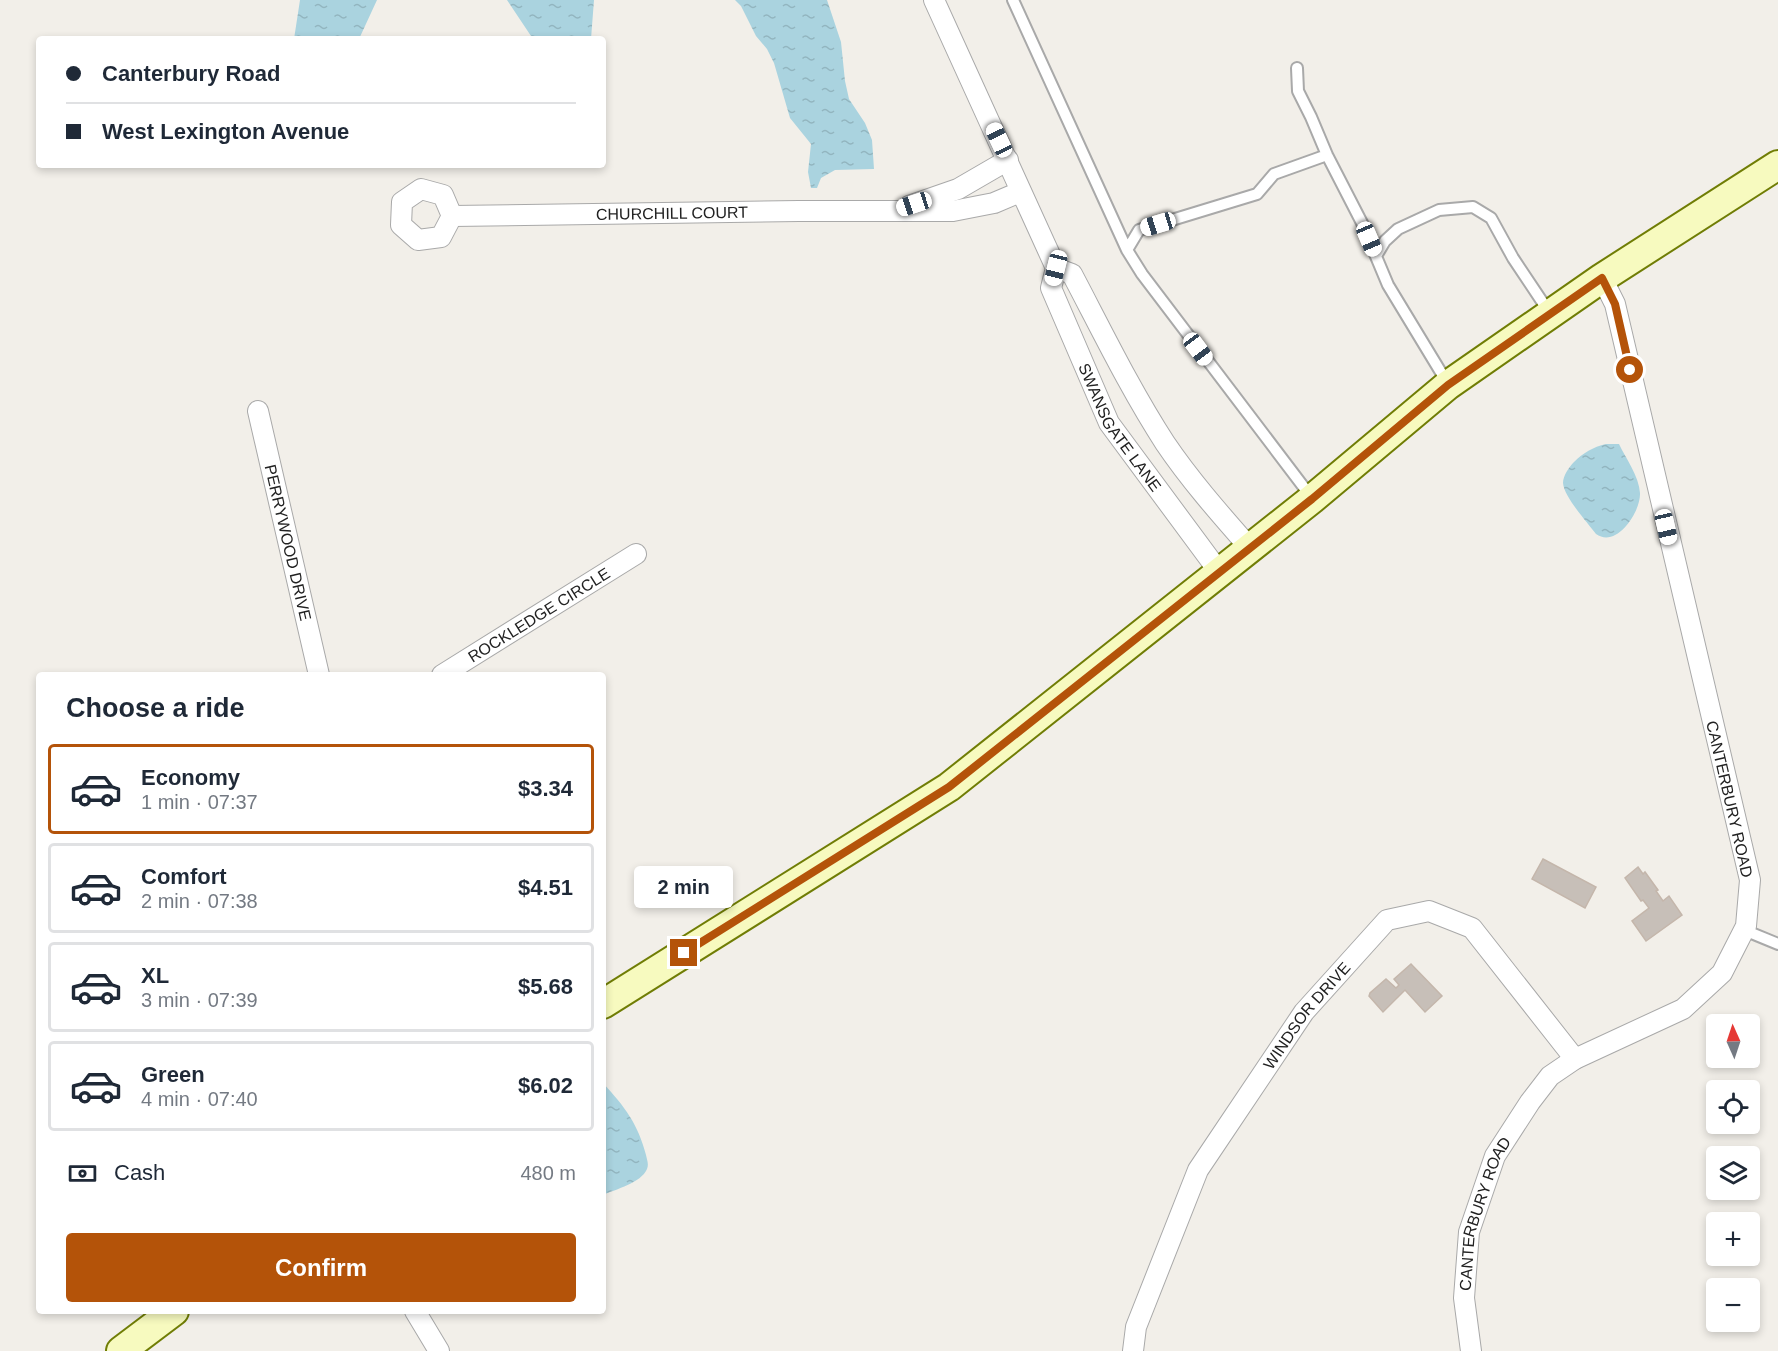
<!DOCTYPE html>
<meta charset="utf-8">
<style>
body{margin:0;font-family:Helvetica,sans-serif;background:#f2f2f3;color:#1f2937;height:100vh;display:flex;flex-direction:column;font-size:22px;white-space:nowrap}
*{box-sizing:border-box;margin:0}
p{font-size:20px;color:#747a83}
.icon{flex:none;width:33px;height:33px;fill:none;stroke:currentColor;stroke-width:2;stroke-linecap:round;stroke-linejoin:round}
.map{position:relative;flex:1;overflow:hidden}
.panel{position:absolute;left:36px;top:672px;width:570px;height:642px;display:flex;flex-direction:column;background:#fff;border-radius:6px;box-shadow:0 3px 9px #0003}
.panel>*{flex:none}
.top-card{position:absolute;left:36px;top:36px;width:570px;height:132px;border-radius:6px;box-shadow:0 3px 9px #0003;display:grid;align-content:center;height:132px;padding:0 30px;background:#fff}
.needle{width:39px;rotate:357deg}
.fabs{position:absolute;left:1706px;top:1014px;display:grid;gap:12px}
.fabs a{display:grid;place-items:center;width:54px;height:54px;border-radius:6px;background:#fff;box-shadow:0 3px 9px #0003;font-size:30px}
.end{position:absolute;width:27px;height:27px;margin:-14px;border:8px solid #b45309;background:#fff;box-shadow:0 0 0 3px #fff}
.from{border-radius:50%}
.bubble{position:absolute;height:42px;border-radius:6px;background:#fff;box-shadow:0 3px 9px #0003;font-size:20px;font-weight:700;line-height:42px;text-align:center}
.car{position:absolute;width:18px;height:36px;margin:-18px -9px;border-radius:8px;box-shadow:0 0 4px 2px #0007;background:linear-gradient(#fff 24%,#345 0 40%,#fff 0 76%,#345 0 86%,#fff 0)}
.top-card b{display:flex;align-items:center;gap:21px;height:57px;font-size:22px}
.top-card b+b{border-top:2px solid #e0e1e3}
.top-card i{width:15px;height:15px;background:#1f2937}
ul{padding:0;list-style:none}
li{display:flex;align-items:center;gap:18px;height:90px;margin:0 12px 9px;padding:0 18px;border:3px solid #e0e1e3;border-radius:6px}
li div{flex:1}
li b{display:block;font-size:22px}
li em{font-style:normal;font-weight:700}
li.on{border-color:#b45309}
li>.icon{width:54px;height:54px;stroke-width:1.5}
h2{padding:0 30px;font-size:27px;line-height:72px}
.pay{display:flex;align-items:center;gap:15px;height:66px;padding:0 30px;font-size:22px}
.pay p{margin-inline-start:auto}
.cta{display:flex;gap:12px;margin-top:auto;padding:12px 30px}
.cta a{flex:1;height:69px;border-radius:6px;background:#b45309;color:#fff;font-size:24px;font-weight:700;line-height:69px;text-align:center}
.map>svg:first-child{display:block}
.water{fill:url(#water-ripples)}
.building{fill:#c7bfb8;stroke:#c4b6ab;stroke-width:1.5}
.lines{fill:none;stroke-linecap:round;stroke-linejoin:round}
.lane-casing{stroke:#a9a9a9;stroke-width:14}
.street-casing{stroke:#a9a9a9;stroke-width:22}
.secondary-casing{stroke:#707d05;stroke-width:32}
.lane{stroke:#fff;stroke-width:10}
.street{stroke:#fff;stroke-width:20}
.secondary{stroke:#f7fabf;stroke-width:28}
.route{stroke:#b45309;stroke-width:8}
.labels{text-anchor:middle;stroke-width:4.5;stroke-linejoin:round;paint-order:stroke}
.street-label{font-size:16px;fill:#222;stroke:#fff}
</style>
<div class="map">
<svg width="1778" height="1351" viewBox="0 0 1778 1351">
<defs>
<pattern id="water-ripples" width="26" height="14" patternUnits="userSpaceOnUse" patternTransform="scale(1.5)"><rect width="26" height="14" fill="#aad3df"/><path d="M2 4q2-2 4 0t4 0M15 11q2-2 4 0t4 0" fill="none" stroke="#92b5bf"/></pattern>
</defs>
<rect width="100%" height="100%" fill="#f2efe9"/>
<path class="water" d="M300 0H377L359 39H294Z
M507 0H594L591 39H533Z
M735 0H827L841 42 845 81 849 99 865 123 872 140 874 169 835 170 821 178 817 188H811L808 172 811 144 790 118 774 63 767 49 756 36 741 6Z
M1606 444H1619C1626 459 1639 476 1640 493 1641 511 1617 549 1596 534 1587 522 1564 497 1563 483 1563 476 1569 467 1574 462 1583 453 1593 447 1606 444Z
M603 1083C625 1107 638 1124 646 1155 647 1160 649 1164 647 1169 641 1183 616 1189 603 1195Z"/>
<path class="building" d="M1543 859 1596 887 1585 908 1532 879Z
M1638 867 1643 874 1645 872 1658 890 1656 891 1663 901 1669 896 1682 915 1646 941 1632 921 1649 908 1643 900 1641 901 1625 878Z
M1411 964 1442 996 1425 1012 1405 990 1383 1012 1369 996 1370 993 1386 979 1396 988 1399 985 1394 979Z"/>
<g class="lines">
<defs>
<path id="lane" d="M1013 0 1127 250 1142 274 1312 498
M1297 68 1298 91 1311 117 1327 155 1362 223 1388 285 1448 384
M1127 250 1139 230 1257 194 1274 174 1327 155
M1376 256 1385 241 1398 229 1439 210 1473 207 1491 218 1513 258 1549 312
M1744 930 1778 944"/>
<g id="street">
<path id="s1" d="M934 0 1056 268 1051 288 1109 423 1220 573"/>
<path d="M421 189 443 195 452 216 441 237 418 240 401 225 402 202Z"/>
<path d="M909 206 958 189 1008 160"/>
<path id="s2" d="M452 216 799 211H953L994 203 1020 192"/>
<path d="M1056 268 1072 274C1102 331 1130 389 1165 443 1190 480 1220 514 1249 547"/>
<path id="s3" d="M258 411 319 675"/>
<path id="s4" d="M442 675 636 554"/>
<path d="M415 1311 439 1351"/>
<path id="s5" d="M1133 1351 1136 1327 1198 1170 1304 1012 1387 920 1429 911 1472 928 1575 1059"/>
<path id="s6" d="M1471 1351 1464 1298 1469 1232 1495 1156 1530 1102 1550 1076 1575 1059 1683 1009 1722 973 1746 926 1750 880 1615 304 1602 278"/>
</g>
<path id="secondary" d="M603 1004 949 787 1312 499 1448 385 1602 278 1778 165
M121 1351 174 1311"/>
</defs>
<use href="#lane" class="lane-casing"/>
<use href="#street" class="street-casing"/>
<use href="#secondary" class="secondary-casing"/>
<use href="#lane" class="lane"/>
<use href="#street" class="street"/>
<use href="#secondary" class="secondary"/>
</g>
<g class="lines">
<path class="route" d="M684 953 949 787 1312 499 1448 385 1602 278 1615 304 1630 370"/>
</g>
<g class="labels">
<g class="street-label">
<text dy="6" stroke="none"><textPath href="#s2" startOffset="220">CHURCHILL COURT</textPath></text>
<text dy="6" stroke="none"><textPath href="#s1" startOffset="471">SWANSGATE LANE</textPath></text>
<text dy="6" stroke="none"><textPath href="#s3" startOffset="135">PERRYWOOD DRIVE</textPath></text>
<text dy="6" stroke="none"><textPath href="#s4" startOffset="114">ROCKLEDGE CIRCLE</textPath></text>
<text transform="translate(1730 799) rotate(77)" y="6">CANTERBURY ROAD</text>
<text dy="6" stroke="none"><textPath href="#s5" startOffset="382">WINDSOR DRIVE</textPath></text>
<text dy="6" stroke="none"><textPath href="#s6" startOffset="141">CANTERBURY ROAD</textPath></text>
</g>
</g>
</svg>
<div class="fabs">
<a><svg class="needle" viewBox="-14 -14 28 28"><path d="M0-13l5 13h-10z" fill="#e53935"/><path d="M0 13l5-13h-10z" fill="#747a83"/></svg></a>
<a><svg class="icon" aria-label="locate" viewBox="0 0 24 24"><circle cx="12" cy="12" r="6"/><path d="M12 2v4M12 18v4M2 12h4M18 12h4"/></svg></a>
<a><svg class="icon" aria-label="layers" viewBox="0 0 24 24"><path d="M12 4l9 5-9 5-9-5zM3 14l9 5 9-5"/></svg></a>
<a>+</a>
<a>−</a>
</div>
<i class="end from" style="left:1630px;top:370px"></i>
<i class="end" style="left:684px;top:953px"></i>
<div class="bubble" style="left:634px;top:866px;width:99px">2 min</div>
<i class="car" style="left:999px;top:140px;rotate:335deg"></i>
<i class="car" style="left:914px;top:204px;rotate:252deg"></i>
<i class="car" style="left:1158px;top:224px;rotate:253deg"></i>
<i class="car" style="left:1369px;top:239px;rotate:157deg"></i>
<i class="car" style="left:1056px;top:268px;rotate:194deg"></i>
<i class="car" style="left:1198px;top:349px;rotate:143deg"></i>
<i class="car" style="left:1666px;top:527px;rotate:167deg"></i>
<div class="top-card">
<b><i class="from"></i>Canterbury Road</b>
<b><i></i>West Lexington Avenue</b>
</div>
<section class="panel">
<h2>Choose a ride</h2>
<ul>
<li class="on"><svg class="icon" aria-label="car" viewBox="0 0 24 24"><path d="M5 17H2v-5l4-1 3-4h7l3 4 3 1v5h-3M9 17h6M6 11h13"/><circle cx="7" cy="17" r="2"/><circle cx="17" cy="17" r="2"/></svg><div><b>Economy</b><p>1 min · 07:37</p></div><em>$3.34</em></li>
<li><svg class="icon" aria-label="car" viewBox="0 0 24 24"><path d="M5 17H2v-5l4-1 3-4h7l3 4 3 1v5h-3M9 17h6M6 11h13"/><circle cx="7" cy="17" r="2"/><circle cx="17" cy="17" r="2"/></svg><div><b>Comfort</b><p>2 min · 07:38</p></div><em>$4.51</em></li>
<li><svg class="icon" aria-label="car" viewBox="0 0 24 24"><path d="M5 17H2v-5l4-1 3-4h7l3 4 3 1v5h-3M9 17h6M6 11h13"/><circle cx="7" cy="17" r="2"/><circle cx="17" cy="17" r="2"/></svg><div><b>XL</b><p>3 min · 07:39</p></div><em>$5.68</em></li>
<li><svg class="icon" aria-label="car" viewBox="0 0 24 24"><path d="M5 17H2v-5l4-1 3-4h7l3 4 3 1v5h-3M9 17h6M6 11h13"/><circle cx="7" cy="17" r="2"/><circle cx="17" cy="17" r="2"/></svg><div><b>Green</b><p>4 min · 07:40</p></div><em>$6.02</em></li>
</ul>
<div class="pay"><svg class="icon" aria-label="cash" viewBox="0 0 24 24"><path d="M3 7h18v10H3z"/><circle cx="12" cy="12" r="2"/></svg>Cash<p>480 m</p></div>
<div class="cta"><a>Confirm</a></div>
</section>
</div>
